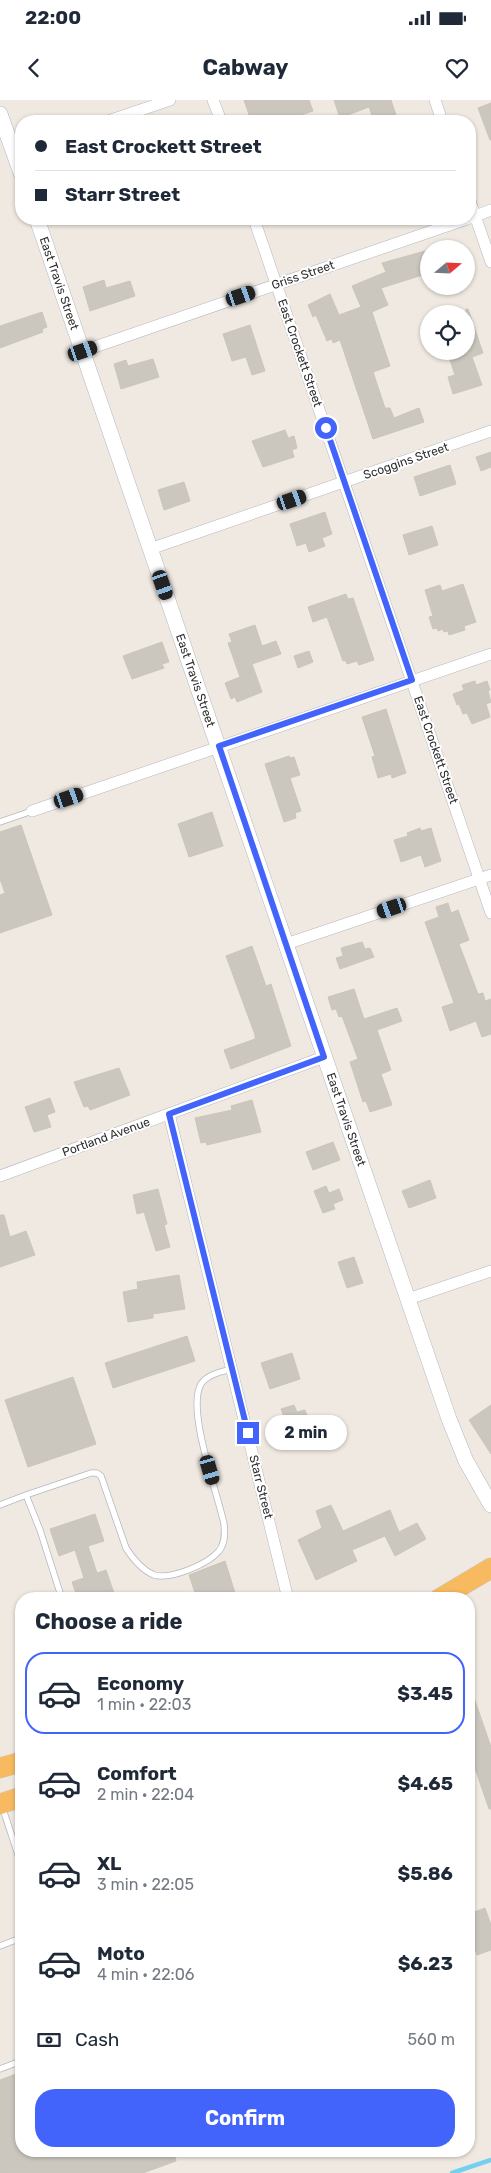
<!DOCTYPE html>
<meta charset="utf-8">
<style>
body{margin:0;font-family:Rubik,sans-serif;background:#f6f6f7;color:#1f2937;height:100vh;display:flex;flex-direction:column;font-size:19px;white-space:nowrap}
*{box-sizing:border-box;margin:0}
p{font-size:16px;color:#747a83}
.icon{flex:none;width:28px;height:28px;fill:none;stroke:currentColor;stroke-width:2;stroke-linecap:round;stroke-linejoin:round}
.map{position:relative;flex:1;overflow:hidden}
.sheet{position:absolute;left:15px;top:1492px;width:460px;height:565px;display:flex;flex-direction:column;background:#fff;border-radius:20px;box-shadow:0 1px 4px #0004}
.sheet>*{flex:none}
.guide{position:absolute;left:15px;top:15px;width:461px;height:110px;border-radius:20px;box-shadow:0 1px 4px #0004;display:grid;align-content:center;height:110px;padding:0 20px;background:#fff}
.needle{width:32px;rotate:71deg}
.tools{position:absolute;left:420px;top:140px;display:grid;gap:10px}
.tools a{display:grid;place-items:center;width:55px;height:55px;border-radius:50%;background:#fff;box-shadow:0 1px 4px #0004;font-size:25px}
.end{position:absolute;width:22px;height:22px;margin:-11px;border:6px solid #4264fb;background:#fff;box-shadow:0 0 0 2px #fff}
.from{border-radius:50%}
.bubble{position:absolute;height:35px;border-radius:18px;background:#fff;box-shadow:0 1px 4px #0004;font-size:16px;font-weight:700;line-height:35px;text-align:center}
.car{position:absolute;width:15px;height:30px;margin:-15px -8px;border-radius:6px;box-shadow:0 0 4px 1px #0007;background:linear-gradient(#222 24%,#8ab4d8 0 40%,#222 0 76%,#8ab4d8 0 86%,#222 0)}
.guide b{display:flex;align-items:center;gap:18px;height:48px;font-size:19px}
.guide b+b{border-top:1px solid #e0e1e3}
.guide i{width:12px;height:12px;background:#1f2937}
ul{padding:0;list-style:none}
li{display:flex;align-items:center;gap:15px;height:82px;margin:0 10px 8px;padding:0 10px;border:2px solid transparent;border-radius:20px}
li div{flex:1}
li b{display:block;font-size:19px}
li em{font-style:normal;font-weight:700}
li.on{border-color:#4264fb}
li>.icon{width:45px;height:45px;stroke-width:1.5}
h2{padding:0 20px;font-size:22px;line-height:60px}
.pay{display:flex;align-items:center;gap:12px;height:55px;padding:0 20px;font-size:19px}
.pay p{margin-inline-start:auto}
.button{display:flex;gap:10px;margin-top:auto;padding:10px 20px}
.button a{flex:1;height:58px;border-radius:20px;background:#4264fb;color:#fff;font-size:20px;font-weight:700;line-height:58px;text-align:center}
.status{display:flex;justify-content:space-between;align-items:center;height:35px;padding:0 25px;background:#fff;direction:ltr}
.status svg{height:14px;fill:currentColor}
header{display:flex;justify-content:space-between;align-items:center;height:65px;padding:0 20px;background:#fff;font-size:22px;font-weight:700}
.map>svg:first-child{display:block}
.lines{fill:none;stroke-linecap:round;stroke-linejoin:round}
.stream{stroke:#75cff0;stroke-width:4.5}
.building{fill:#cbc7bf;stroke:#cbc5ba}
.service-casing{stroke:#b4b7c1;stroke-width:7}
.minor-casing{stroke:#b4b7c1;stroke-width:12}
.tertiary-casing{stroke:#b4b7c1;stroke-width:16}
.trunk-casing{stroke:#c9c9c9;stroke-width:21}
.service{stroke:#fff;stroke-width:5.5}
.minor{stroke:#fff;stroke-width:11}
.tertiary{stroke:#fff;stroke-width:15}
.trunk{stroke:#f8ba60;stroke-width:20}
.route{stroke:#4264fb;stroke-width:6}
.labels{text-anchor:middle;stroke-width:4;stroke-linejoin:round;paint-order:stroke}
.street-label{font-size:12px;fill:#2e2e2e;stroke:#fff}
</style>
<div class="status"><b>22:00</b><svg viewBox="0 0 49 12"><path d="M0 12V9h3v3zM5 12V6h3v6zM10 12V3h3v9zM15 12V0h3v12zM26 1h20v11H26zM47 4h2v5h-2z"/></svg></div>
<header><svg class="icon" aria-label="back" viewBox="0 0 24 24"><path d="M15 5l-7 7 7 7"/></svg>Cabway<svg class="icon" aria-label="heart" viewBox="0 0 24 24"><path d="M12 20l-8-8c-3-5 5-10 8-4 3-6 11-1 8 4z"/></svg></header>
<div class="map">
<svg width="491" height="2073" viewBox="0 0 491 2073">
<rect width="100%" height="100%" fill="#efe9e1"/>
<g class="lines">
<path class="stream" d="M452 2073 491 2060"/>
</g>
<path class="building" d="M244 0H309L313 11 283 21H251Z
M334 0H391L398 21H374L369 7 340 18Z
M491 3V40H490L478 8Z
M425 151 426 152 429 151V173L381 188 388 205 372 212 390 266 373 272 385 308H390L394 318 419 308 424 322 373 339 340 240 333 243 332 239 327 241 316 215 313 217 308 205 330 194 339 215 361 207 352 186 386 172 382 163Z
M104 180 106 188 130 181 135 196 90 211 83 187Z
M466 209H468L483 253 472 257 482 285 453 294 448 277 455 275 447 251H466Z
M42 212 47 227 42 229 43 232 0 248V226Z
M250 225 265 271 252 275 246 257 232 261 223 234Z
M153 259 159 277 121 289 114 264 126 260 128 266Z
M285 330 288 338 294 336 297 348 292 350 294 357 263 367 252 341Z
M491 352V367L481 371 476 357Z
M450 365 456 384 420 396 414 377Z
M184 382 190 401 164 410 158 390Z
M325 412 332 434 322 438 325 446 309 452 306 443 297 446 290 424Z
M432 426 438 445 409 455 403 435Z
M463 484 476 522 464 526 465 530 449 535 448 531 444 532 443 529 438 531 437 528 433 529 429 517 433 516 425 490 440 485 442 491Z
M346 494 348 499 353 498 374 560 359 565 357 561 347 564 345 560 343 561 327 517 313 522 308 507Z
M255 525 262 546 276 541 281 554 252 564 262 592 237 602 235 597 231 599 225 583 240 577 228 543 232 542 229 534Z
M162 542 169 562 162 564 164 568 132 579 123 556Z
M309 551 313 562 298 568 294 556Z
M475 581 476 585 487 581 490 590 488 591 491 602 486 604 490 617 472 624 467 613 463 614 459 604 457 605 453 594 464 590 462 585Z
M386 609 406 673 392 678 391 674 378 678 372 657 375 656 362 617Z
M289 656 290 658 294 657 300 675 290 678 301 711 295 713 296 718 284 722 265 664Z
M212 712 223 746 189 757 178 724Z
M21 725 52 815 0 833V795L5 793 0 779V732Z
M420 728 421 731 431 728 441 761 425 767 421 755 401 762 394 740 408 736 407 733Z
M448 803 451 813 458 810 469 840 459 844 478 894 483 893 485 901 491 899V934L482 937 476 921 450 931 442 907 454 903 425 822 439 817 436 807Z
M362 842 365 849 370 848 374 857 340 869 336 858 343 856 341 848Z
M252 846 266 886 271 884 291 946 231 969 224 950 255 939V935L226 856Z
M354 889 364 919 397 908 402 921 377 930 391 970 381 974 392 1005 370 1012 366 1001 363 1002 350 962 358 959 342 916 339 917 336 909 332 910 328 897Z
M119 968 130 995 90 1010 88 1006 84 1007 74 982Z
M50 998 55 1012 47 1015 51 1027 34 1032 25 1007Z
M252 1000 261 1032 207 1045 206 1042 201 1043 195 1018 232 1010 231 1006Z
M333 1042 340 1060 313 1070 306 1052Z
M430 1080 436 1098 409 1108 402 1091Z
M326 1086 329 1093 339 1089 343 1100 333 1104 335 1109 323 1113 314 1091Z
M158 1089 167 1124 164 1125 170 1147 156 1151 144 1112 137 1114 133 1095Z
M0 1115H4L10 1137 26 1131 35 1155 0 1167Z
M354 1157 363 1183 347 1188 338 1162Z
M179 1175 185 1209 153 1214V1218L128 1222 123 1192 138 1189 137 1182Z
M187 1236 195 1261 113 1288 105 1263Z
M292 1253 300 1279 270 1289 261 1263Z
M73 1277 96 1344 28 1367 5 1300Z
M294 1305 297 1312 305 1310 310 1325 276 1336 271 1321 284 1317 281 1309Z
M491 1305V1354L469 1320Z
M331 1405 343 1431 390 1410 399 1432 417 1423 426 1439 395 1456 385 1436 352 1450 357 1461 316 1480 298 1440 322 1428 316 1411Z
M95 1414 104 1441 88 1446 97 1473 106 1470 116 1499H78L72 1482 84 1478 75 1450 59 1456 50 1429Z
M225 1461 237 1499H197L189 1475Z
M469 1589H471L491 1647V1709H489L469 1651Z
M485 1808 491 1825V1850L477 1855 469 1832V1814Z
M21 1972V2051H173L176 2061 143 2073H0V1980Z"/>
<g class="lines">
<defs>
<path id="service" d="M0 722 32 711
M0 1405 26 1395
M62 1499 40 1430 26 1395 91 1373H97L101 1376 126 1448C133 1459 142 1470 154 1475 171 1480 208 1464 219 1451 225 1443 225 1434 224 1424 218 1394 186 1310 201 1284 208 1274 221 1272 232 1269
M21 1659V1644
M2 1706 21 1764
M0 1846 21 1838
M0 1969 21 1961"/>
<path id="minor" d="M213 0 221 21
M435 0 442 21
M108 21 170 0
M470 101 491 162
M470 118 491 110
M254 119 491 813
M83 251 467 119
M150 449 491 331
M32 711 491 554
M286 844 491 775
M169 1014 288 1499
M0 1076 324 957
M408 1199 491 1171"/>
<g id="tertiary">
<path d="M0 14 21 73"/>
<path id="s1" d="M37 119 449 1319 466 1361 491 1405"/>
</g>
<path id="trunk" d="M439 1499 491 1468
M0 1668 21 1662
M0 1704 21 1697"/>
</defs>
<use href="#service" class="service-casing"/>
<use href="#minor" class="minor-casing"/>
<use href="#tertiary" class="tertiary-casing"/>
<use href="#trunk" class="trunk-casing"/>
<use href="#service" class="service"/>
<use href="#minor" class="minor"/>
<use href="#tertiary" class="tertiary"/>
<use href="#trunk" class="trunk"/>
</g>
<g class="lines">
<path class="route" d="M248 1333 169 1014 324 957 219 646 412 580 326 328"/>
</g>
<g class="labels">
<g class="street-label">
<text transform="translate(303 175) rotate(-19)" y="4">Griss Street</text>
<text dy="4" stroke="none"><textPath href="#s1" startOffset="68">East Travis Street</textPath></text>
<text transform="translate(300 253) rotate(71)" y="4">East Crockett Street</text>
<text transform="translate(406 361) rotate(-19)" y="4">Scoggins Street</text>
<text dy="4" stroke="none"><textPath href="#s1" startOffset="488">East Travis Street</textPath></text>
<text transform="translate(436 650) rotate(71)" y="4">East Crockett Street</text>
<text dy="4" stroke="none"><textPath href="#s1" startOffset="952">East Travis Street</textPath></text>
<text transform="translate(106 1037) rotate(-20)" y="4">Portland Avenue</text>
<text transform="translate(261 1387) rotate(76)" y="4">Starr Street</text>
</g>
</g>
</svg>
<div class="tools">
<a><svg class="needle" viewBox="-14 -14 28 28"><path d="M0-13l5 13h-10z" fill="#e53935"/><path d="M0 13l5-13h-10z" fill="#747a83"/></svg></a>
<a><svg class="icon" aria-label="locate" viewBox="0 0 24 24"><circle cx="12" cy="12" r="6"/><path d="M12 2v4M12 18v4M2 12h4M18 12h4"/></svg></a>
</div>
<i class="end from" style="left:326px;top:328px"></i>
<i class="end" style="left:248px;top:1333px"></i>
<div class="bubble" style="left:265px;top:1315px;width:82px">2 min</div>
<i class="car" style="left:241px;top:196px;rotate:71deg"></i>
<i class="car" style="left:83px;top:251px;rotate:71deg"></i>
<i class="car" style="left:292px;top:400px;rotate:71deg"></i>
<i class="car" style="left:163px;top:485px;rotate:161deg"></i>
<i class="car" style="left:69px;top:698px;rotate:71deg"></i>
<i class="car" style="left:392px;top:808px;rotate:251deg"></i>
<i class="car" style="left:210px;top:1370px;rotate:164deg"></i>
<div class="guide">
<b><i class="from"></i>East Crockett Street</b>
<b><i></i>Starr Street</b>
</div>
<section class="sheet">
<h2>Choose a ride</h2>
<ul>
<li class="on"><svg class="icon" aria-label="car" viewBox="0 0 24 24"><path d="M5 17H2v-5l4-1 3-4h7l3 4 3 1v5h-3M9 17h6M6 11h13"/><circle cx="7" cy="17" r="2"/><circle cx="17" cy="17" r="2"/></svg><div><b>Economy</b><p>1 min · 22:03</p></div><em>$3.45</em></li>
<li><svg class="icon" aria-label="car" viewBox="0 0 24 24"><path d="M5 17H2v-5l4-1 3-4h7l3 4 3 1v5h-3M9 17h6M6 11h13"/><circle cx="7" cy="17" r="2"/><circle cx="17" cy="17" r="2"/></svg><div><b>Comfort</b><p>2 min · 22:04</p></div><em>$4.65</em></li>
<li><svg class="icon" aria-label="car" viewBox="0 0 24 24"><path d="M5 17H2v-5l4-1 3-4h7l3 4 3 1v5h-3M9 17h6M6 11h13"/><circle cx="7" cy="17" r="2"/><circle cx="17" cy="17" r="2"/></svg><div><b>XL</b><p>3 min · 22:05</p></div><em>$5.86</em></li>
<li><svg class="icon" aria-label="car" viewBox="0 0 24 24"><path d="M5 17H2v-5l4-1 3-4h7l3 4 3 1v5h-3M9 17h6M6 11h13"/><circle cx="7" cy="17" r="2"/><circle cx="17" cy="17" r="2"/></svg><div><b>Moto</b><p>4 min · 22:06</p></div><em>$6.23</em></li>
</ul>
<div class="pay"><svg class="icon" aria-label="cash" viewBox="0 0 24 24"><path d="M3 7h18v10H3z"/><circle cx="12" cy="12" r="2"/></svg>Cash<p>560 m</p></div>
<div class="button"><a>Confirm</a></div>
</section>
</div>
